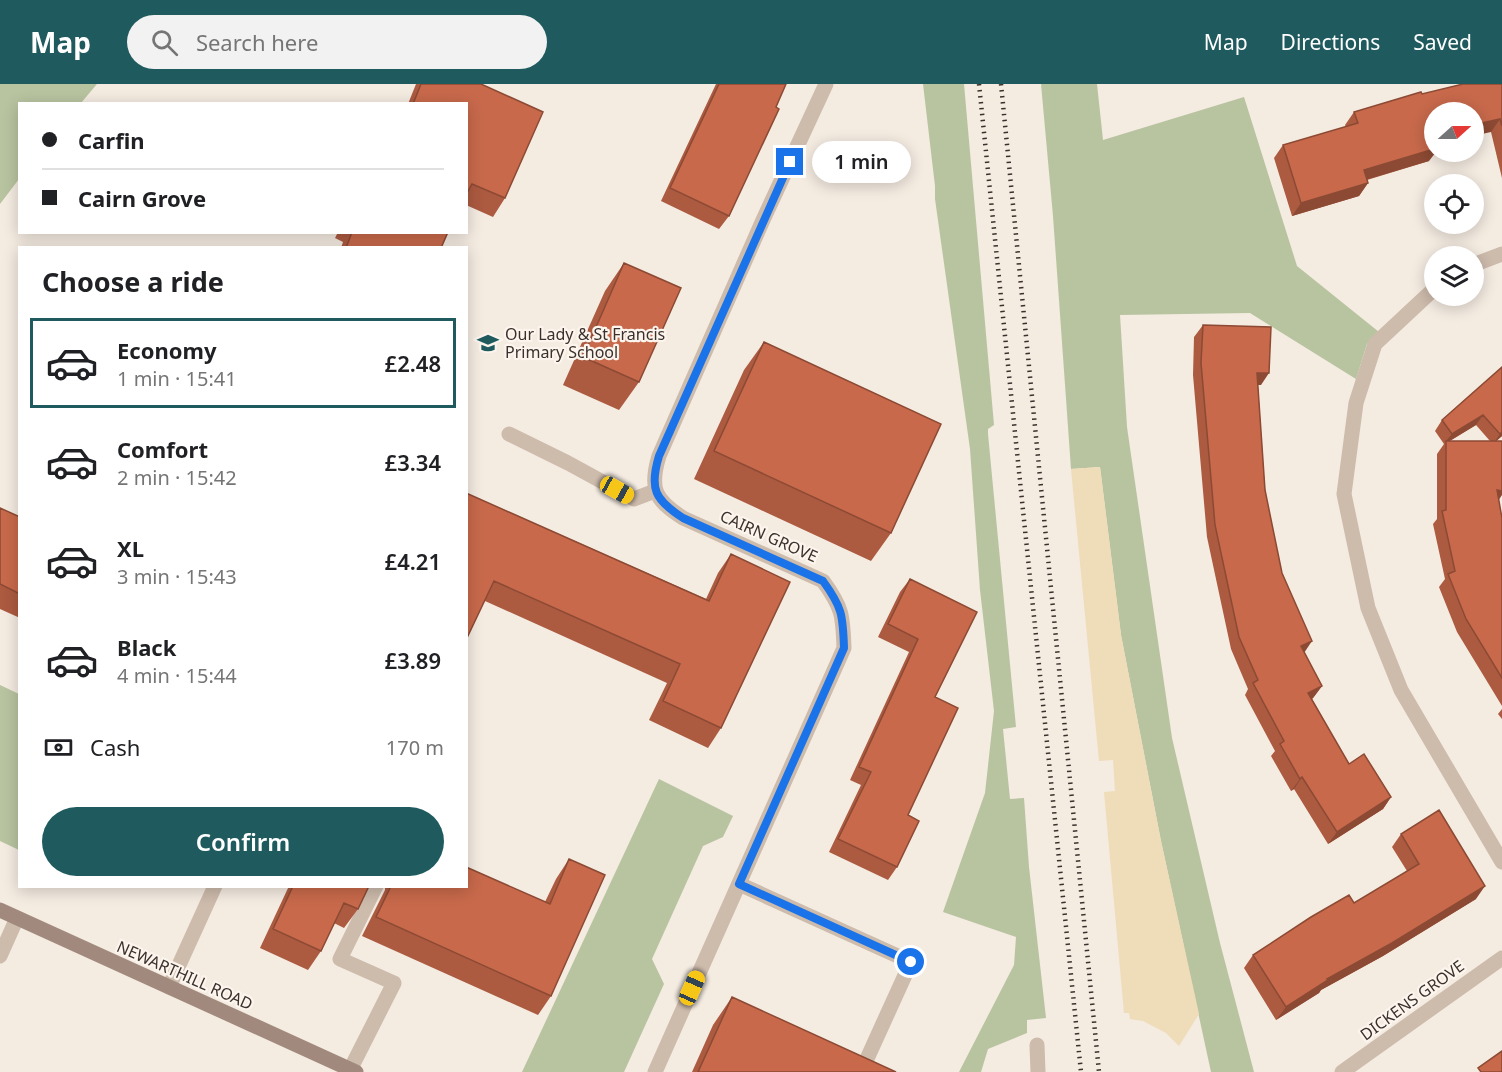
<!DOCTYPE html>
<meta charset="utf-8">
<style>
body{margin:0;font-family:"Noto Sans",sans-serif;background:#f2f2f2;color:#202124;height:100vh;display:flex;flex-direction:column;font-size:22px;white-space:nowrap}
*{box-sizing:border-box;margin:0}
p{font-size:20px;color:#757577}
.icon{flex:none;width:33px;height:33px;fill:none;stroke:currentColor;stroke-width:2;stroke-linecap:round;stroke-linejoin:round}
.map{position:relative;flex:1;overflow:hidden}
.sheet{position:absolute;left:18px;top:162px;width:450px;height:642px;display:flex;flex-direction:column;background:#fff;border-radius:0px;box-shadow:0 3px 15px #0003}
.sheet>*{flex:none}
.top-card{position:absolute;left:18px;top:18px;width:450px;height:132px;border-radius:0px;box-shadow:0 3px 15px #0003;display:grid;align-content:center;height:132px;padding:0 24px;background:#fff}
.needle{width:39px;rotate:69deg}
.tools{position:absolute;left:1424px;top:18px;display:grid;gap:12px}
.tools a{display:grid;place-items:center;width:60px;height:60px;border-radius:50%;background:#fff;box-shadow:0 3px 15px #0003;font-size:30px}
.end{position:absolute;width:27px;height:27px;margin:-14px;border:8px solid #1a73e8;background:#fff;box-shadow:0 0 0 3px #fff}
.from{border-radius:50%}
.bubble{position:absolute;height:42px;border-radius:21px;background:#fff;box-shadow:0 3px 15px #0003;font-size:20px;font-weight:600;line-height:42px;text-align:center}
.car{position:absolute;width:18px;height:36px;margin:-18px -9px;border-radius:8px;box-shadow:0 0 4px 2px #0007;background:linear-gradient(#f5c518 24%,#345 0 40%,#f5c518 0 76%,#345 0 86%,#f5c518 0)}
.top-card b{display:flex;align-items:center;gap:21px;height:57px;font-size:22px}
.top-card b+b{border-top:2px solid #e0e0e0}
.top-card i{width:15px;height:15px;background:#202124}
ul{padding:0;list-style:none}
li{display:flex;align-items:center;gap:18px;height:90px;margin:0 12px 9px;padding:0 12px;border:3px solid transparent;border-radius:0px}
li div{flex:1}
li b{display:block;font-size:22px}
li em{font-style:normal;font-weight:600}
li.selected{border-color:#1f5a5e}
li>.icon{width:54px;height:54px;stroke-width:1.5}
h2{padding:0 24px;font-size:27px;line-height:72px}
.pay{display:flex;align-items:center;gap:15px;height:66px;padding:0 24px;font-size:22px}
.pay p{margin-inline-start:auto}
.cta{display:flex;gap:12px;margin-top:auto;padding:12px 24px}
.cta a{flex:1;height:69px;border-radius:36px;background:#1f5a5e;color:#fff;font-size:24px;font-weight:600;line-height:69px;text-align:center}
header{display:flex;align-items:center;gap:36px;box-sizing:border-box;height:84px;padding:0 30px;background:#1f5a5e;color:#fff}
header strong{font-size:28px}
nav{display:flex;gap:33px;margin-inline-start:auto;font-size:21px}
.search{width:420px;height:54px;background:#f2f2f2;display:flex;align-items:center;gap:15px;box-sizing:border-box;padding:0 21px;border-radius:33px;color:#757577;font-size:22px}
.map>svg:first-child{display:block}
.green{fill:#b8c4a0}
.sand{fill:#efdcb8}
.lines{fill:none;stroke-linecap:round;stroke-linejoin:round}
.lane{stroke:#cdbbac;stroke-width:15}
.street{stroke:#cdbbac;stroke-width:15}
.secondary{stroke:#a18a7d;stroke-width:15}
.rail{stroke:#3b302b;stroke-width:4.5;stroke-dasharray:1.5 4.5;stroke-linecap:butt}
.wall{fill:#ac5a40;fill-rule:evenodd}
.shaded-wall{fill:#8c4a34}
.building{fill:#c8694b;stroke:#8c4a34;stroke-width:1.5}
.route{stroke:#1a73e8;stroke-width:8}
.labels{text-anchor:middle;stroke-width:4.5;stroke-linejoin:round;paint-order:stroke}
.poi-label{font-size:16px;fill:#3b302b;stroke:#fbf5ee;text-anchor:start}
.street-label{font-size:16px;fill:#3b302b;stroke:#fbf5ee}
</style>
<header>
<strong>Map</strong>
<div class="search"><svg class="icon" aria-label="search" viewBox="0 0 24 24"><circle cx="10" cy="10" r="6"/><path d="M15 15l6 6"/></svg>Search here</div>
<nav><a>Map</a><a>Directions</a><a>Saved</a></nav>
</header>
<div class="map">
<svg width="1502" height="988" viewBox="0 0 1502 988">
<rect width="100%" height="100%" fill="#f4ebe1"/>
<path class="green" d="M0 0H97L81 19 20 20 19 95 0 120Z
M923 0H964L994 341 988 345V350L1016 643 1003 645 1010 715 1024 714 1029 783 1046 934 1027 936V949L988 965 981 988H959L1014 881 1016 853 943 828 985 709 994 627 980 506 970 365 935 115V102Z
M1041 0H1097L1103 56 1244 13 1297 182 1379 248 1367 260 1356 295 1250 229 1120 231 1127 343 1172 654 1220 859 1254 988H1211L1161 757 1121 551 1100 383 1071 385 1053 132Z
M0 601 19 610V766L0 757Z
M659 695 733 732 723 753 703 762 652 875 664 900 624 988H522Z"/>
<path class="sand" d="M1100 383 1121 551 1161 757 1199 930 1179 962 1166 949 1143 937 1130 935 1129 929H1124L1104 708 1115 707 1113 676 1099 677 1071 385Z"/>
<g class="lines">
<path class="lane" d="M509 350 568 379 634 415 655 407
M739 800 911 878 866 977
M0 872 17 834
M169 903 215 802
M1037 961 1038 988
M349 988 394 899 340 875 376 802"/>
<path class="street" d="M1473 181 1502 170
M1434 205 1375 260 1356 319 1344 410 1368 524 1401 606 1502 778
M655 988 844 564C843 531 842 523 823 497L683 434C655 416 649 405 659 372L763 136 826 0
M1342 988 1502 874"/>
<path class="secondary" d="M0 826 356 988"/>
<path class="rail" d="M979 0 1081 988
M1001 0 1099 988"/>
</g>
<path class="wall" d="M416 0H481L505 114 493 133 466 121V20H408Z
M716 0H786L729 132 719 145 661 117Z
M1502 0V94L1491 48 1434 28 1429 77 1367 96 1368 99 1359 112 1292 132 1274 74 1283 61 1346 43 1345 41 1354 28 1422 10Z
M338 148H448L441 164H341L343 158 335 154Z
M624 179 639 298 619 326 563 301 605 207Z
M1203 241 1261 301H1258L1265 406 1282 489 1304 568 1322 602 1313 614 1312 615 1349 680 1391 713 1383 725 1328 760 1294 705 1291 707 1271 672 1275 667 1245 611 1248 605 1231 565 1207 453 1193 291 1194 253Z
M764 258 891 449 871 477 694 395 744 286Z
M1502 283V352L1496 357 1498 416 1502 434V622L1457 548 1439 503 1445 495 1433 440 1437 435V370L1444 360 1435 347 1442 336ZM1476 341 1490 357H1450Z
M466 409 706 515 718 489 731 470 721 644 708 664 649 636 667 599 485 517Z
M0 424 20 433V534L0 525Z
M910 495 935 613 897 783 888 796 829 768 861 701 850 696 909 568 878 553 900 508Z
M1502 625V635L1498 630Z
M1401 750 1476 815 1383 872 1321 906 1319 909 1276 936 1244 884 1253 871 1354 819 1407 787 1392 763Z
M569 775 551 912 538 931 362 852 385 806V802H466L545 818 556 795Z
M289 802H369L358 825 344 844 334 839 321 867 308 886 260 864Z
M732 913 896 988H692L713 941Z"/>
<path class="shaded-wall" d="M1500 35 1491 48 1473 52V41Z
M1434 65V68H1436L1429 77 1355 99 1364 86Z
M1368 99 1359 112 1292 132 1301 119Z
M1257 289H1269L1261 301H1249Z
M1483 331 1476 341 1446 359V357L1452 350Z
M1502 348V352L1493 360 1500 350Z
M1497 406 1502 407V411L1496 420Z
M1312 557 1304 569 1301 562Z
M1322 602 1313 614 1300 621 1308 609Z
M1302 693 1294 705 1291 707 1300 695Z
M1391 713 1383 725 1328 760 1337 748Z
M1485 802 1476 815 1383 872 1321 906 1319 909 1276 936 1286 923 1327 895Z"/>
<path class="building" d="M421 0H481L543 28 505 114 472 100 466 111V20H413Z
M719 0H786L776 23 779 25 729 132 670 104Z
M1463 0H1502V42L1500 35 1473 41V28H1434V65L1364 86 1368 99 1301 119 1283 61 1358 39 1354 28 1421 8 1422 10Z
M352 148H448L441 164H346Z
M624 179 681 204 639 298 583 273Z
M1203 241 1271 243 1269 289H1257L1265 406 1282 489 1312 557 1301 562 1322 602 1308 609 1349 680 1364 670 1391 713 1337 748 1302 693 1300 695 1280 660 1284 657 1253 599 1258 596 1239 553 1215 441 1201 279Z
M764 258 941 340 891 449 714 367Z
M1502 283V348L1500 350 1483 331 1452 350 1442 336Z
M1446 357H1502V407L1497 406 1502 434V594L1466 535 1448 490 1455 487 1442 427 1446 426Z
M466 409 709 517 731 470 790 498 721 644 663 617 680 580 494 497 466 556Z
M0 424 20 433V510L0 500Z
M910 495 977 528 935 613 958 624 908 731 919 737 897 783 838 755 871 688 859 683 918 555 888 540Z
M1439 726 1485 802 1392 859 1327 895 1328 896 1286 923 1253 871 1311 833 1349 811 1354 819 1419 780 1401 750Z
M569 775 605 791 551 912 376 833 391 802H466V783L550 820Z
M293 802H369L358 825 344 819 321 867 273 845Z
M732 913 896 988H698Z
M1502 967V988H1481L1478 984Z"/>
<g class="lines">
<path class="route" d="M790 78 659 372C649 405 655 416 683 434L823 497C842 523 843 531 844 564L739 800 911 878"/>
</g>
<defs>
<symbol id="school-bare" viewBox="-9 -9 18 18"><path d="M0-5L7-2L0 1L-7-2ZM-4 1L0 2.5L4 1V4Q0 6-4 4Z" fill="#1f5a5e" stroke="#fbf5ee" stroke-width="2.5" paint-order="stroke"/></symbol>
</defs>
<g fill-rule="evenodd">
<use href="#school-bare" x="473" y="244" width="30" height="30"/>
</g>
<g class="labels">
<g class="poi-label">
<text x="505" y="256">Our Lady &amp; St Francis<tspan x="505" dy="18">Primary School</tspan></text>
</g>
<g class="street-label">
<text transform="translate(769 452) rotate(24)" y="6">CAIRN GROVE</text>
<text transform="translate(185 891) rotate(24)" y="6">NEWARTHILL ROAD</text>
<text transform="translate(1412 916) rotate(-36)" y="6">DICKENS GROVE</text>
</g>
</g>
</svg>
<div class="tools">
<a><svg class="needle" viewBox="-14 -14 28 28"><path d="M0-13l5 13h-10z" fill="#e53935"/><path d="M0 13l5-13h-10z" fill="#757577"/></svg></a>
<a><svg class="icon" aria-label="locate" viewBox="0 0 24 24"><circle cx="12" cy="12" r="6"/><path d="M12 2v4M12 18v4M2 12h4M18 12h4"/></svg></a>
<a><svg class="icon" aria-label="layers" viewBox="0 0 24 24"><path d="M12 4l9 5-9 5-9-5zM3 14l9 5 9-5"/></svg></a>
</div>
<i class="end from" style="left:911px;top:878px"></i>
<i class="end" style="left:790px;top:78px"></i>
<div class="bubble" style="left:812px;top:57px;width:99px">1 min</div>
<i class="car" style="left:617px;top:406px;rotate:119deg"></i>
<i class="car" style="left:692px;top:904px;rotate:24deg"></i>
<div class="top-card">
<b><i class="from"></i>Carfin</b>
<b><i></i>Cairn Grove</b>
</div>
<section class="sheet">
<h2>Choose a ride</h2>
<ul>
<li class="selected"><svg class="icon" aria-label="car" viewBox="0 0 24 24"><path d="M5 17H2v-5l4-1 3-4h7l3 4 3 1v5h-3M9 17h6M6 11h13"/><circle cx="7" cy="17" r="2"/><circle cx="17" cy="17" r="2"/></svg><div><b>Economy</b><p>1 min · 15:41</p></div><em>£2.48</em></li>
<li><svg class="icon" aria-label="car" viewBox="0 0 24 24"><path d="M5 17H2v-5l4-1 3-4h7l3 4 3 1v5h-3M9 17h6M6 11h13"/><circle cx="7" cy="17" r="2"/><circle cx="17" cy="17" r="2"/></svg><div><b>Comfort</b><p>2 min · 15:42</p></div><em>£3.34</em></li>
<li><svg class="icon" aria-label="car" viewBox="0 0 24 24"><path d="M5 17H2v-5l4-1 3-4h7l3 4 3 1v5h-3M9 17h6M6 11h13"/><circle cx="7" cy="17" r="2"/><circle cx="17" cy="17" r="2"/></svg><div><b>XL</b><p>3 min · 15:43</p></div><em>£4.21</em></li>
<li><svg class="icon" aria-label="car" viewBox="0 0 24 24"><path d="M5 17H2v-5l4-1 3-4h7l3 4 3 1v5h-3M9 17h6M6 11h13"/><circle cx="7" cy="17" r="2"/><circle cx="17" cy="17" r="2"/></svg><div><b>Black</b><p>4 min · 15:44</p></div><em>£3.89</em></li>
</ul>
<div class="pay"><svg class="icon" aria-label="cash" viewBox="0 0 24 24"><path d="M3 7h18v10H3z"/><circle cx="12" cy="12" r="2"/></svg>Cash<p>170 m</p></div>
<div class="cta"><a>Confirm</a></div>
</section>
</div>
